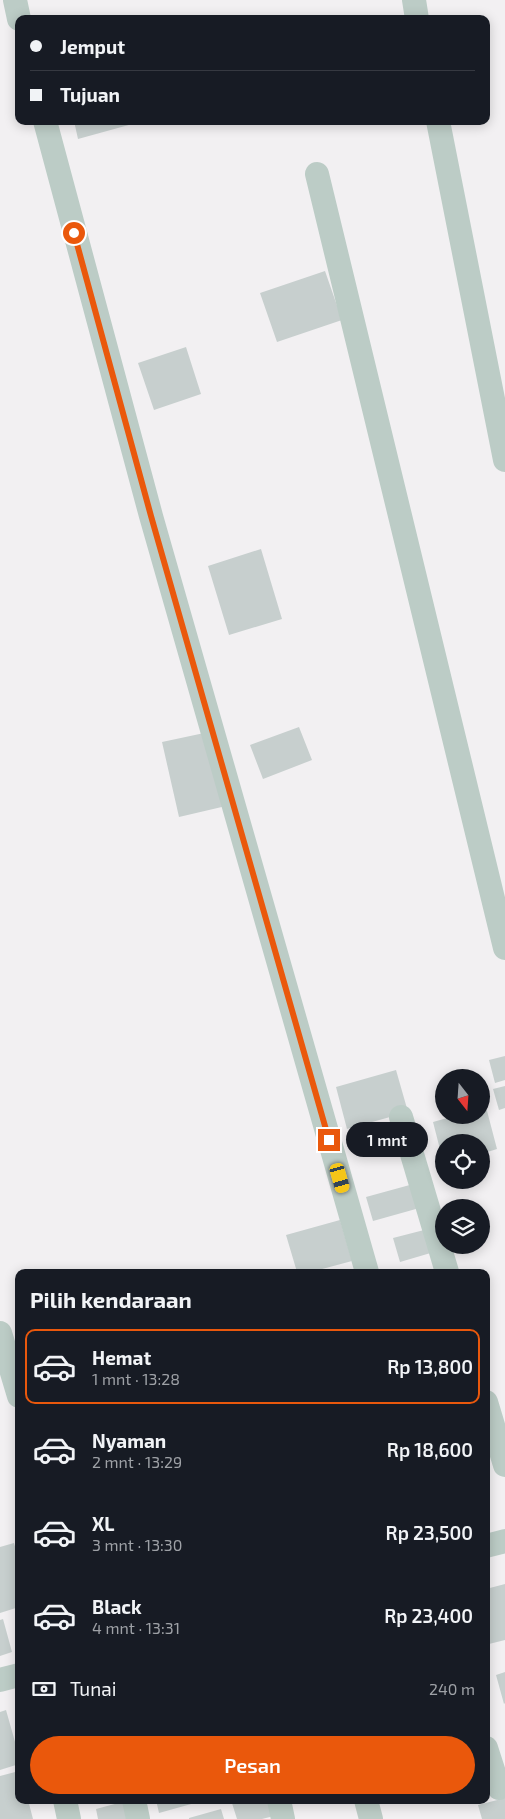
<!DOCTYPE html>
<html lang="id">
<meta charset="utf-8">
<style>
body{margin:0;font-family:"Exo 2",sans-serif;background:#20242c;color:#f1f3f6;height:100vh;display:flex;flex-direction:column;font-size:19px;white-space:nowrap}
*{box-sizing:border-box;margin:0}
p{font-size:16px;color:#9ea1a6}
.icon{flex:none;width:28px;height:28px;fill:none;stroke:currentColor;stroke-width:2;stroke-linecap:round;stroke-linejoin:round}
.map{position:relative;flex:1;overflow:hidden}
.side{position:absolute;left:15px;top:1269px;width:475px;height:535px;display:flex;flex-direction:column;background:#171b24;border-radius:10px;box-shadow:0 2px 12px #0003}
.side>*{flex:none}
.guide{position:absolute;left:15px;top:15px;width:475px;height:110px;border-radius:10px;box-shadow:0 2px 12px #0003;display:grid;align-content:center;height:110px;padding:0 15px;background:#171b24}
.needle{width:32px;rotate:163deg}
.tools{position:absolute;left:435px;top:1069px;display:grid;gap:10px}
.tools a{display:grid;place-items:center;width:55px;height:55px;border-radius:50%;background:#171b24;box-shadow:0 2px 12px #0003;font-size:25px}
.end{position:absolute;width:22px;height:22px;margin:-11px;border:6px solid #ea580c;background:#fff;box-shadow:0 0 0 2px #fff}
.from{border-radius:50%}
.bubble{position:absolute;height:35px;border-radius:18px;background:#171b24;box-shadow:0 2px 12px #0003;font-size:16px;font-weight:600;line-height:35px;text-align:center}
.car{position:absolute;width:15px;height:30px;margin:-15px -8px;border-radius:6px;box-shadow:0 0 4px 1px #0007;background:linear-gradient(#f5c518 24%,#345 0 40%,#f5c518 0 76%,#345 0 86%,#f5c518 0)}
.guide b{display:flex;align-items:center;gap:18px;height:48px;font-size:19px}
.guide b+b{border-top:1px solid #363941}
.guide i{width:12px;height:12px;background:#f1f3f6}
ul{padding:0;list-style:none}
li{display:flex;align-items:center;gap:15px;height:75px;margin:0 10px 8px;padding:0 5px;border:2px solid transparent;border-radius:10px}
li div{flex:1}
li b{display:block;font-size:19px}
li em{font-style:normal;font-weight:600}
li.selected{border-color:#ea580c}
li>.icon{width:45px;height:45px;stroke-width:1.5}
h2{padding:0 15px;font-size:22px;line-height:60px}
.pay{display:flex;align-items:center;gap:12px;height:55px;padding:0 15px;font-size:19px}
.pay p{margin-inline-start:auto}
.action{display:flex;gap:10px;margin-top:auto;padding:10px 15px}
.action a{flex:1;height:58px;border-radius:30px;background:#ea580c;color:#fff;font-size:20px;font-weight:600;line-height:58px;text-align:center}
.map>svg:first-child{display:block}
.building{fill:#c7cfce}
.lines{fill:none;stroke-linecap:round;stroke-linejoin:round}
.minor{stroke:#bcccc6;stroke-width:24}
.route{stroke:#ea580c;stroke-width:6}
</style>
<div class="map">
<svg width="505" height="1819" viewBox="0 0 505 1819">
<rect width="100%" height="100%" fill="#f2f0f2"/>
<path class="building" d="M74 121H135L136 123 78 139Z
M325 271 342 320 277 342 260 293Z
M186 347 201 394 154 410 138 363Z
M261 549 282 619 229 635 208 566Z
M299 727 312 760 263 779 250 745Z
M209 732 226 806 179 817 162 742Z
M505 1056V1080L495 1083 489 1060Z
M396 1070 408 1112 347 1129 336 1087Z
M505 1086V1108L499 1110 493 1089Z
M486 1107 497 1149 481 1154V1142H444L443 1161 433 1122 458 1115H481V1109Z
M417 1183 423 1207 373 1221 366 1197Z
M340 1220 352 1261 311 1272H297L286 1235Z
M428 1229 434 1252 400 1262 393 1238Z
M14 1543 19 1560V1607L0 1613V1547Z
M505 1584V1640L489 1644 486 1636V1589Z
M3 1619 12 1652 0 1656V1620Z
M505 1672V1703L504 1704 496 1675Z
M6 1710 19 1756V1764L0 1770V1712Z
M19 1771V1800H28L33 1819H0V1776Z
M505 1798V1819H482L478 1805Z
M156 1800H202V1801L159 1813Z
M231 1800H270L274 1816 262 1819H237Z
M126 1801 131 1819H98L96 1809Z
M221 1809 224 1819H189V1818Z"/>
<g class="lines">
<path class="minor" d="M15 0 19 19
M414 0 417 19
M45 121 151 516 367 1272
M438 121 505 460
M317 174 505 948
M401 1117 447 1272
M0 1333 19 1396
M486 1402 505 1465
M486 1546 505 1541
M0 1680 19 1675
M486 1748 499 1788
M65 1800 69 1819
M134 1800 138 1819
M279 1800 283 1819
M366 1800 371 1819"/>
</g>
<g class="lines">
<path class="route" d="M74 233 151 516 329 1140"/>
</g>
</svg>
<div class="tools">
<a><svg class="needle" viewBox="-14 -14 28 28"><path d="M0-13l5 13h-10z" fill="#e53935"/><path d="M0 13l5-13h-10z" fill="#9ea1a6"/></svg></a>
<a><svg class="icon" aria-label="locate" viewBox="0 0 24 24"><circle cx="12" cy="12" r="6"/><path d="M12 2v4M12 18v4M2 12h4M18 12h4"/></svg></a>
<a><svg class="icon" aria-label="layers" viewBox="0 0 24 24"><path d="M12 4l9 5-9 5-9-5zM3 14l9 5 9-5"/></svg></a>
</div>
<i class="end from" style="left:74px;top:233px"></i>
<i class="end" style="left:329px;top:1140px"></i>
<div class="bubble" style="left:346px;top:1122px;width:82px">1 mnt</div>
<i class="car" style="left:340px;top:1178px;rotate:164deg"></i>
<div class="guide">
<b><i class="from"></i>Jemput</b>
<b><i></i>Tujuan</b>
</div>
<section class="side">
<h2>Pilih kendaraan</h2>
<ul>
<li class="selected"><svg class="icon" aria-label="car" viewBox="0 0 24 24"><path d="M5 17H2v-5l4-1 3-4h7l3 4 3 1v5h-3M9 17h6M6 11h13"/><circle cx="7" cy="17" r="2"/><circle cx="17" cy="17" r="2"/></svg><div><b>Hemat</b><p>1 mnt · 13:28</p></div><em>Rp 13,800</em></li>
<li><svg class="icon" aria-label="car" viewBox="0 0 24 24"><path d="M5 17H2v-5l4-1 3-4h7l3 4 3 1v5h-3M9 17h6M6 11h13"/><circle cx="7" cy="17" r="2"/><circle cx="17" cy="17" r="2"/></svg><div><b>Nyaman</b><p>2 mnt · 13:29</p></div><em>Rp 18,600</em></li>
<li><svg class="icon" aria-label="car" viewBox="0 0 24 24"><path d="M5 17H2v-5l4-1 3-4h7l3 4 3 1v5h-3M9 17h6M6 11h13"/><circle cx="7" cy="17" r="2"/><circle cx="17" cy="17" r="2"/></svg><div><b>XL</b><p>3 mnt · 13:30</p></div><em>Rp 23,500</em></li>
<li><svg class="icon" aria-label="car" viewBox="0 0 24 24"><path d="M5 17H2v-5l4-1 3-4h7l3 4 3 1v5h-3M9 17h6M6 11h13"/><circle cx="7" cy="17" r="2"/><circle cx="17" cy="17" r="2"/></svg><div><b>Black</b><p>4 mnt · 13:31</p></div><em>Rp 23,400</em></li>
</ul>
<div class="pay"><svg class="icon" aria-label="cash" viewBox="0 0 24 24"><path d="M3 7h18v10H3z"/><circle cx="12" cy="12" r="2"/></svg>Tunai<p>240 m</p></div>
<div class="action"><a>Pesan</a></div>
</section>
</div>
